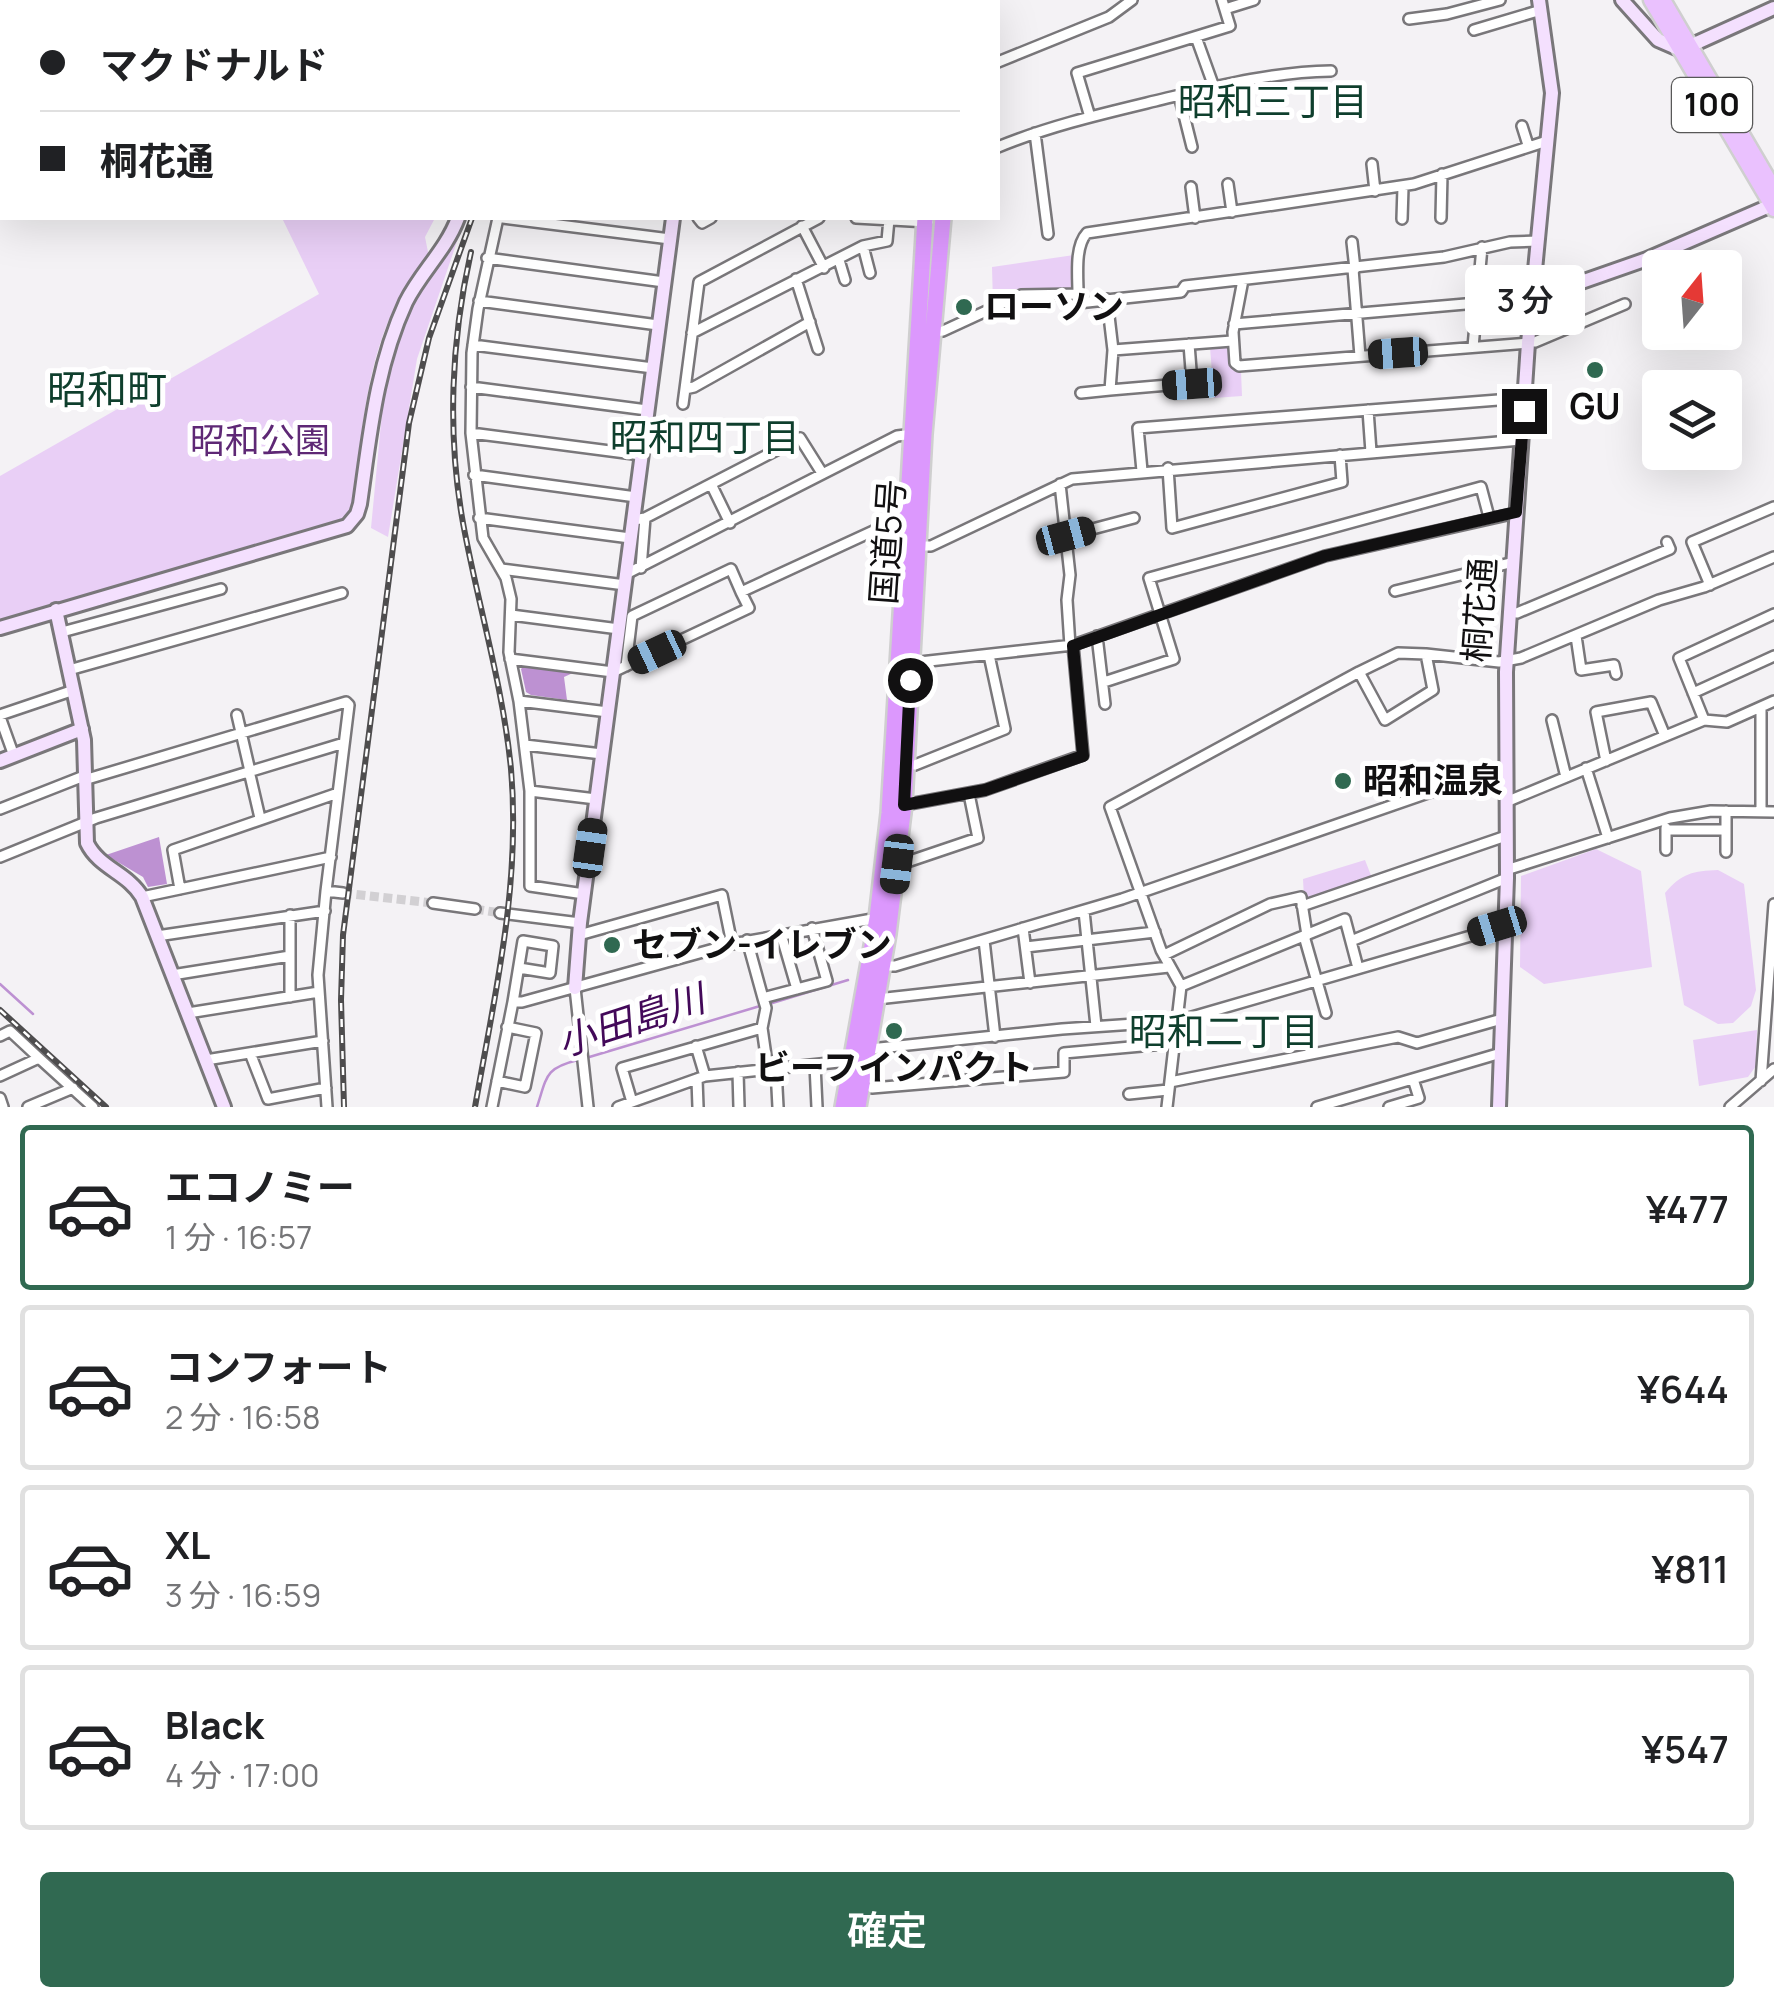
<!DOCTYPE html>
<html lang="ja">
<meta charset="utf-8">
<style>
body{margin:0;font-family:Manrope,"Noto Sans JP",sans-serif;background:#f6f6f6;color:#202124;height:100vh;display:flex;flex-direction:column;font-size:38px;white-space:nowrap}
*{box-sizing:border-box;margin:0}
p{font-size:32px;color:#757577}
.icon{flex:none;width:55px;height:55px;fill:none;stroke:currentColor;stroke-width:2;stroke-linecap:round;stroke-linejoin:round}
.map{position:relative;height:1107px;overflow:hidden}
.drawer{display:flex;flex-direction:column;background:#fff;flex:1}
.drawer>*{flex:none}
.top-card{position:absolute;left:0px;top:0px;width:1000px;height:220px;box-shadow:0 10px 40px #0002;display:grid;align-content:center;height:220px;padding:0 40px;background:#fff}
.needle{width:65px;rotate:17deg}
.tools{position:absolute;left:1642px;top:250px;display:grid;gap:20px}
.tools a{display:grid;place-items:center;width:100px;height:100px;border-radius:10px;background:#fff;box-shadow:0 10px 40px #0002;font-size:50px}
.end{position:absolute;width:45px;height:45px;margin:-22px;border:12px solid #111011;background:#fff;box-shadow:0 0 0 5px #fff}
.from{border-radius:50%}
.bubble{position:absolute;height:70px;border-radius:10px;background:#fff;box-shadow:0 10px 40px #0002;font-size:32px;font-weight:600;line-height:70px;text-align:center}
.car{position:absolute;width:30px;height:60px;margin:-30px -15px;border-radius:12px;box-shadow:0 0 8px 2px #0007;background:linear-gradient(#222 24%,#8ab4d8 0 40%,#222 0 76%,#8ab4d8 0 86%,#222 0)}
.top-card b{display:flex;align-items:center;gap:35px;height:95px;font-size:38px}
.top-card b+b{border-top:2px solid #e0e0e0}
.top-card i{width:25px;height:25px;background:#202124}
ul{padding:18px 0 0;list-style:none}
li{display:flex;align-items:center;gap:30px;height:165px;margin:0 20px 15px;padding:0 20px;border:5px solid #e0e0e0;border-radius:10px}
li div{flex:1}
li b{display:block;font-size:38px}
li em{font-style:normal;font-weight:600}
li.active{border-color:#306951}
li>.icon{width:90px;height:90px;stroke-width:1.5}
.primary-button{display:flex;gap:20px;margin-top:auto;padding:20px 40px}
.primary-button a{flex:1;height:115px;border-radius:10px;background:#306951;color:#fff;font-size:40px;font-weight:600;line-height:115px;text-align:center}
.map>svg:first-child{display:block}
.green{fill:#e9cff6}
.water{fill:#bd91d2}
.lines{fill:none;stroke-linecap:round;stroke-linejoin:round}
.stream{stroke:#bd91d2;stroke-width:2.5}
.river{stroke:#bd91d2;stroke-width:14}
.street-tunnel{stroke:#d2d0d3;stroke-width:9;stroke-dasharray:9 4.5;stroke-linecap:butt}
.street-casing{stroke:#79777a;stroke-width:14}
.secondary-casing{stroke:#79777a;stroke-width:18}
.primary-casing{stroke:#cfcfcf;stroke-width:19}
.highway-casing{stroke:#cfcfcf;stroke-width:20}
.street{stroke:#fff;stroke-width:9}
.secondary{stroke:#f4e0fe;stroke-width:12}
.primary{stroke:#eac1fe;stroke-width:14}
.highway{stroke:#dc98fd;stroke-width:15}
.rail-casing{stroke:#4e4d4e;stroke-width:6}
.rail{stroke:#fff;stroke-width:2.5;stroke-dasharray:8;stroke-linecap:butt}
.route{stroke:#111011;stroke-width:12}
.poi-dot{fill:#306951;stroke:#fff;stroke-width:4}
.labels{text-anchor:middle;stroke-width:10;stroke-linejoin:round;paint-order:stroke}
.shield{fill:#fff;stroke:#585858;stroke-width:2.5}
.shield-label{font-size:32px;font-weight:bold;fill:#111011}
.poi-label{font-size:35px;font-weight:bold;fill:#111011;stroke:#fff;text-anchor:start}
.park-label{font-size:35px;fill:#5e2875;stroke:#fff}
.street-label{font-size:35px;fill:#111011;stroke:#fff}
.neighbourhood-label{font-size:38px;fill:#0f3f2d;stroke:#fff}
.water-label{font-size:38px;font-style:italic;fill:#430959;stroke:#fff}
.quarter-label{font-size:40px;fill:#0f3f2d;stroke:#fff}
</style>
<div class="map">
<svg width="1774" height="1107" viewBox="0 0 1774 1107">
<rect width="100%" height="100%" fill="#f4f2f5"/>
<path class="green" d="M282 218H435L425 237 429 257C366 324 364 424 352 511L347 517 0 621V476L319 294Z
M462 218H465L417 359 388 537 371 528 386 371 418 291Z
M1074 255V289L1022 291 993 304 992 267Z
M1224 346 1230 350 1231 368 1241 371 1242 396 1214 398 1210 347Z
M1596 849 1641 871 1652 967 1544 984 1520 967 1521 876Z
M1365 860 1372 878 1308 899 1304 898 1303 879Z
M1718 870 1744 884 1756 990 1751 1006 1733 1023 1718 1024 1684 1005 1665 893C1682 873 1693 871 1718 870Z
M1757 1030 1756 1066 1748 1077 1699 1086 1693 1040Z"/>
<path class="water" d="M525 665 575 672 564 677 567 700 531 695 526 692 521 669Z
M159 837 167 884 148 887 143 877 106 855Z"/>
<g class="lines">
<path class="stream" d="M0 984 33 1014
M769 1004 848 980
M586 1058 760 1006
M537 1107C547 1076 545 1068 578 1060"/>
<path class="river" d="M288 2 293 0
M0 141 2 140"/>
<path class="street-tunnel" d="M343 893 433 903
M475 909 500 913"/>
<defs>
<path id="street" d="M637 0V2
M872 0V2
M575 1 589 2
M646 2 650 0
M1225 9 1254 0
M1409 19 1447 14 1500 0
M1474 30 1541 10
M1196 37 1214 87
M998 62 1109 17 1132 0
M1179 95 1192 147
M1090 117 1077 73 1230 26 1222 0
M1522 126 1528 145
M1035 133 1048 234
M998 147C1049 126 1101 114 1155 101 1214 87 1270 72 1331 71
M1372 164 1375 191
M1228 184 1232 212
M1191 187 1195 218
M498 218 478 309 472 353 471 433 483 538 506 578 511 599 509 652 519 701 530 791V886L584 894
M503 218 670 239
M698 218 702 223 711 218
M856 218 928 222
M1441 218 1442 174
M1402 219 1403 187
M802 226 824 268
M1538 241 1510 242 1444 257 1185 286 1181 292 1078 303C1079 282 1073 248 1087 233L1414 184 1547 141
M1352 242 1355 269
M863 246 870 273
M487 258 664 282
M839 260 845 280
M1353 269 1360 356
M796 279 818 349
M1243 280 1233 332 1235 363 1239 366 1528 343
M1107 299 1113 350 1110 390 1192 383 1189 344
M479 301 658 325
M1234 324 1477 303
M931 332 943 331 1021 295 1078 294
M692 333 863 246 887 241 889 219
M1535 342 1625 304
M473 345 653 368
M1473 347 1482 247
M1113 350 1232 341
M471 387 647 410
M685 389 694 387 810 322
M1081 393 1110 390
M683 404 699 282 819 218
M1368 410 1371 452
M471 433 641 455
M1168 468 1172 528 1342 482 1340 455
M1142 471 1138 428 1524 398
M474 475 636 497
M711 484 730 523
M1060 484 1070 575 1067 600 1070 646
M479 518 630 538
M633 520 645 518 800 438 822 473
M1066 536 1134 518
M918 546H931L1072 479 1521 440
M641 568 645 518
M501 569 625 585
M626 574 897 436 914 434
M1710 585 1692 542 1774 507
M1395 591 1514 562
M1517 613 1670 549 1667 542
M1774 614 1679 658 1704 720 1727 722 1774 701
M511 615 619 629
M62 632 221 589
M1097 636 1105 704
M1576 636 1581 670 1614 665 1616 674
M1426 654 1499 662 1521 658 1659 600 1704 587 1774 557
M510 659 613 672 749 608 741 592 884 526 905 523
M911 663 1073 645 1325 556 1516 513
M626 666 632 616 731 569 741 592
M69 670 342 593
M1104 682 1174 659 1149 578 1481 487 1489 517
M1693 693 1774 656
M519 701 608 712
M0 715 74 690
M237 715 250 771
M0 717 14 756
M1552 720 1566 777
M525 745 602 754
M1606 761 1596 712 1651 702 1665 736
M915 765 1005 729 989 655
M1586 768 1608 838
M249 771 260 818
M84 780 346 702 349 705 326 891
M530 791 596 799
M1506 802 1704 720
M904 805 985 790 1083 755 1073 645
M0 809 84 776
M1761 811V707
M1666 828V850
M1666 830H1726
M1726 852V811
M0 857 96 818 344 743
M907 862 978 838 969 794
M1506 870 1670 818 1711 811 1774 812
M180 889 173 850 338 793
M142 897 331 857
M433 903 475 909
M1302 906 1506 836
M1084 911 1096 1026
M500 913 580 923
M290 915V997
M1023 928 1030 983
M781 934 797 989
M579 935 722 895 732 944
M157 936 325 911
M1304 936 1326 1013
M747 940 763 998 827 981 812 928
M984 940 995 1037
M1351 941 1507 878
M1026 947 1155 932
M1164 955 1270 904 1301 897 1307 935
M881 966H895L1122 899 1506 766
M172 975 290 956
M1181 986 1345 919 1358 968
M575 988 588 1107
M763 998 766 1008 762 1028 768 1070
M877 999 1169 967
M513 1002 523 941 553 946 550 973 519 968
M188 1013 319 992
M0 1036 10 1031 39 1058
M696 1046 705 1076
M870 1049 1062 1029 1178 1021 1505 926
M250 1053 268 1099 326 1088
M206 1060 323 1041
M815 1065 817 1107
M776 1069 778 1107
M738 1072 739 1107
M0 1076 39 1058 93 1107
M697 1079 698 1107
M497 1081 525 1087 536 1033 507 1027
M1761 1081 1774 904
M1170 1082 1398 1037 1417 1043 1502 1019
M872 1088 1064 1072V1053L1175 1043
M1129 1094 1168 1090
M0 1098 3 1107
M632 1102 622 1068 762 1028
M28 1107 73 1088
M327 1107 318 975 326 891 343 893
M492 1107 513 1002H522L732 944 878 918
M618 1107 705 1076 839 1062 853 1065
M1167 1107 1181 986 1161 950 1110 807 1359 672 1398 653 1426 654 1433 690 1385 720 1359 672
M1317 1107 1501 1053
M1389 1107 1419 1098 1413 1079
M1730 1107 1774 1069"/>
<path id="secondary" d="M1622 0 1658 40 1681 50 1774 8
M833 2 837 0
M1533 295 1547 294 1647 259 1774 204
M56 610 84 740 87 843C99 868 128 873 142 897L224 1107
M0 628 347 526 357 514 360 504C370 434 376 367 406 302 421 272 446 250 458 218
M0 761 82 729
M575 988 580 923 673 218
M1499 1107 1507 878 1506 672 1528 343 1552 93 1539 0"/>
<path id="primary" d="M1651 0 1774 209
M1663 0 1774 189"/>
<path id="highway" d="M939 2V0
M959 2V0
M843 1107 877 918 889 813 925 218
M858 1107 888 934 904 805 924 434 943 218"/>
</defs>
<use href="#street" class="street-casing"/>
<use href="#secondary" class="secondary-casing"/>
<use href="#primary" class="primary-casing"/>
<use href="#highway" class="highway-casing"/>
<use href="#street" class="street"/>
<use href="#secondary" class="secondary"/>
<use href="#primary" class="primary"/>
<use href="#highway" class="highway"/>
<defs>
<path id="rail" d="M555 2 556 0
M471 252C451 340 447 434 463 523 478 605 503 686 511 769 521 885 495 993 475 1107
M0 1010 106 1107
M344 1107 341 1000 343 935 409 423 429 338 472 218"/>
</defs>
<use href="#rail" class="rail-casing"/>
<use href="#rail" class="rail"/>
</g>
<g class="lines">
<path class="route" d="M910 680 904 805 985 790 1083 756 1073 646 1325 556 1516 512 1524 411"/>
</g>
<g class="poi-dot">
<circle cx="964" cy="307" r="10"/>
<circle cx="1595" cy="370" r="10"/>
<circle cx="1343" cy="781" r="10"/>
<circle cx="612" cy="945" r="10"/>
<circle cx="894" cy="1031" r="10"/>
</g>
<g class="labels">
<rect class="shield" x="1672" y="78" width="80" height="54" rx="8"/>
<g class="shield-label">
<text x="1712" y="116">100</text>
</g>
<g class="poi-label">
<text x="984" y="319">ローソン</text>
<text x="1595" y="419" text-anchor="middle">GU</text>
<text x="1363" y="793">昭和温泉</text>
<text x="632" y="957">セブン-イレブン</text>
<text x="894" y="1080" text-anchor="middle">ビーフインパクト</text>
</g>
<g class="park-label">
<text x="260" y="453">昭和公園</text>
</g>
<g class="street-label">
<text transform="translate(888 542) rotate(-86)" y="12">国道5号</text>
<text transform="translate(1480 610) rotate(-86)" y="12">桐花通</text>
</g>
<g class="neighbourhood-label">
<text x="1273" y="115">昭和三丁目</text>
<text x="705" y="451">昭和四丁目</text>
<text x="1224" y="1045">昭和二丁目</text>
</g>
<g class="water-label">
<text transform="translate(631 1021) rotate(-18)" y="13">小田島川</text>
</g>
<g class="quarter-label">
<text x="107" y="404">昭和町</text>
</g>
</g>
</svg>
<div class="tools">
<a><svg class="needle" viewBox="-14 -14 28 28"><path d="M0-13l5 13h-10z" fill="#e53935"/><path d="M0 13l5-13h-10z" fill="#757577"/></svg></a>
<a><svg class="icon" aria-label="layers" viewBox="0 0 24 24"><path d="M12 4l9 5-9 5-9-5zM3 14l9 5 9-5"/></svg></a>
</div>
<i class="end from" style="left:910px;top:680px"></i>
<i class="end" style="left:1524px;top:411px"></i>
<div class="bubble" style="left:1465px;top:265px;width:120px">3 分</div>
<i class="car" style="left:1398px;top:353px;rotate:266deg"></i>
<i class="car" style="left:1192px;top:384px;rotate:266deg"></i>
<i class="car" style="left:1066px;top:536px;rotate:75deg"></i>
<i class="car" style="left:657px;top:652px;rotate:245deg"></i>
<i class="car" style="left:590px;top:848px;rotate:8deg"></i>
<i class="car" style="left:897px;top:864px;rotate:187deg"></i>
<i class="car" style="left:1497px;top:926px;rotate:253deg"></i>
<div class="top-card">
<b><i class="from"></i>マクドナルド</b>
<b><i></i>桐花通</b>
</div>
</div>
<section class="drawer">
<ul>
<li class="active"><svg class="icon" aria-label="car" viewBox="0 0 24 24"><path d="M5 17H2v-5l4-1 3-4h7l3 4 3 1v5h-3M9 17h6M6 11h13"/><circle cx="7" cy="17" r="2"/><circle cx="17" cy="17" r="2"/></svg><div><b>エコノミー</b><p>1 分 · 16:57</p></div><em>¥477</em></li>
<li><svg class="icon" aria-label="car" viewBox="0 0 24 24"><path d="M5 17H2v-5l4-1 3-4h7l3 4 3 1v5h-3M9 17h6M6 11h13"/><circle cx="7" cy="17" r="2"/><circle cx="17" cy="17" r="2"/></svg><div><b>コンフォート</b><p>2 分 · 16:58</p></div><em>¥644</em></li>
<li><svg class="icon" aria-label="car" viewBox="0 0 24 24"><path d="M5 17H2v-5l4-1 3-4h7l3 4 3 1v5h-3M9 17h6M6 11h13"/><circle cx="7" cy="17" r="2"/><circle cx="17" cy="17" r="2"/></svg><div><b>XL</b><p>3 分 · 16:59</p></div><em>¥811</em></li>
<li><svg class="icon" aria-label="car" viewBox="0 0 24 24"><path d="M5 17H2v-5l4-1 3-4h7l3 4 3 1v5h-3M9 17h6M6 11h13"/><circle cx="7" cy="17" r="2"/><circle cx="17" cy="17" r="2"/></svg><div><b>Black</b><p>4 分 · 17:00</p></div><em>¥547</em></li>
</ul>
<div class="primary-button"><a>確定</a></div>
</section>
